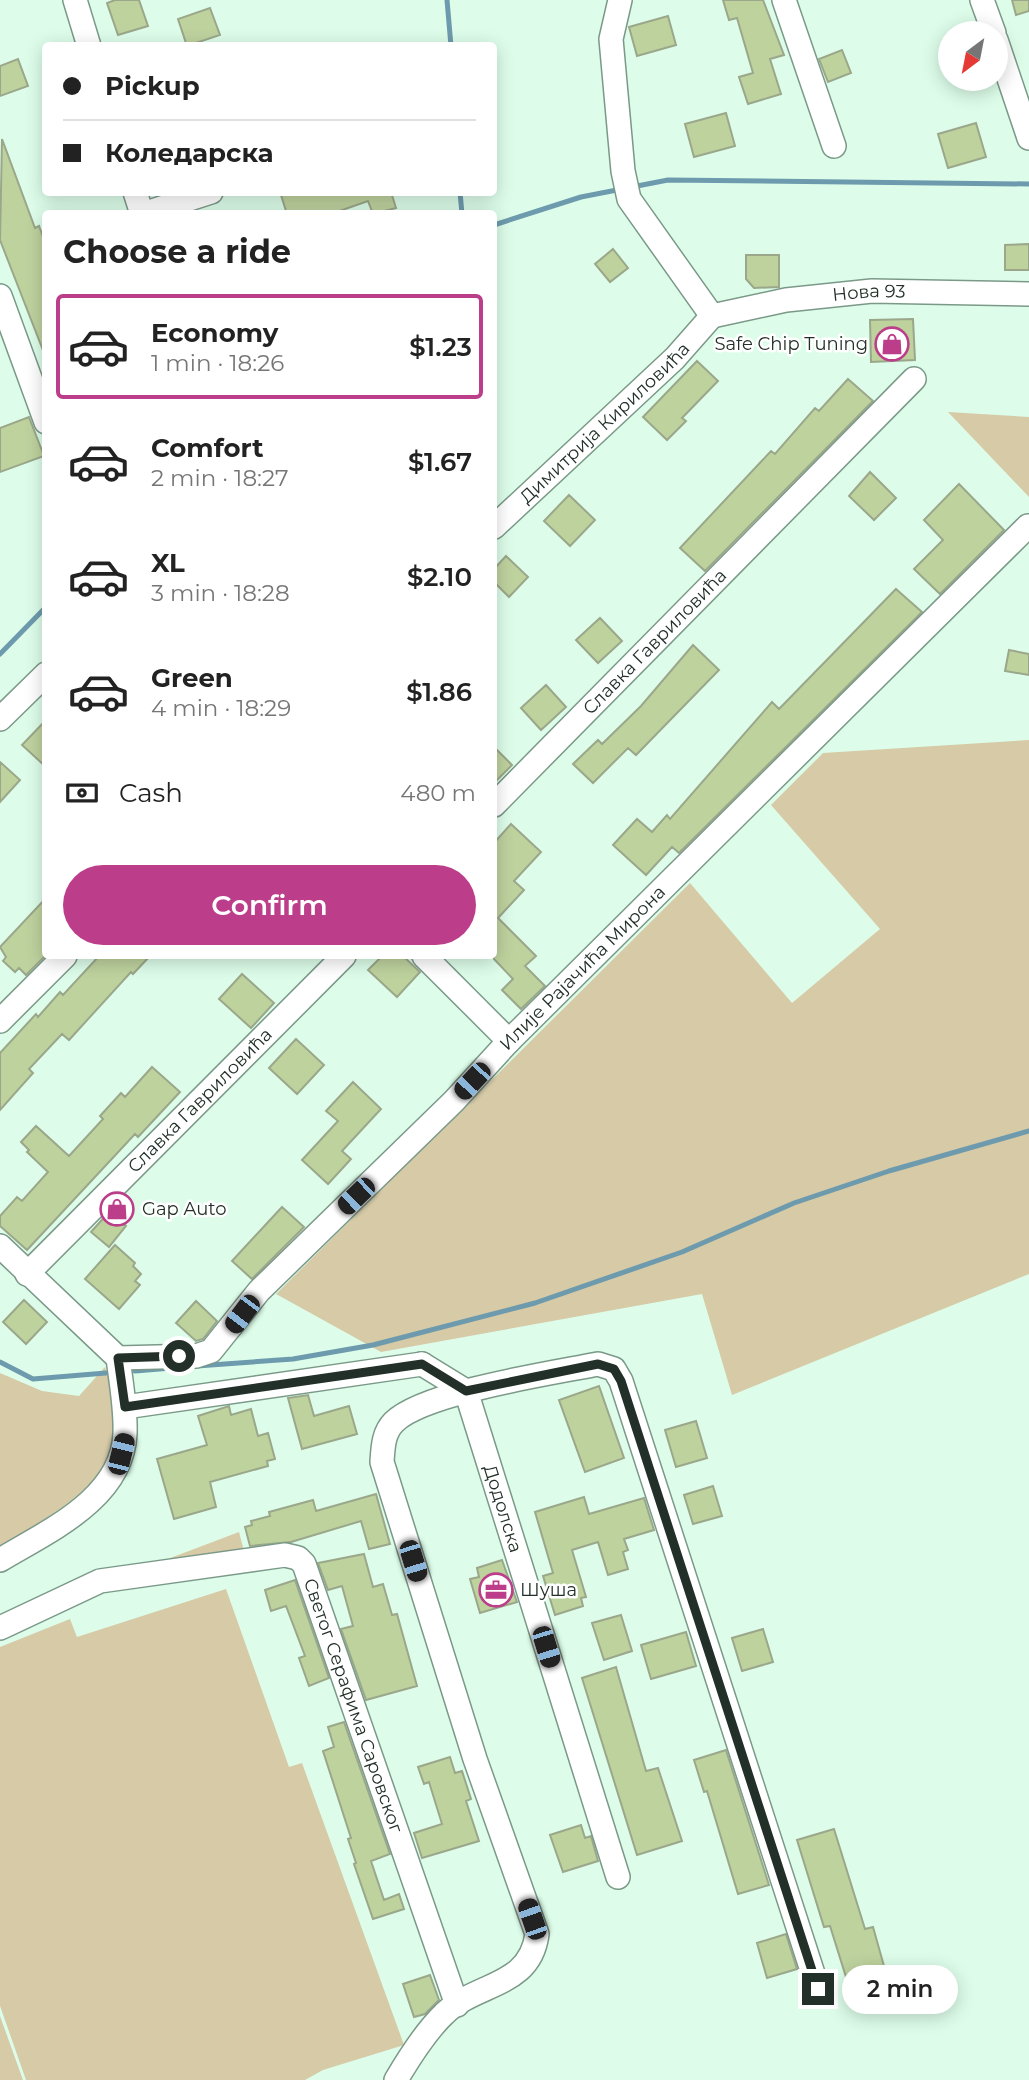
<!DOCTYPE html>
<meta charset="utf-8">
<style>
body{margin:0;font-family:Montserrat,sans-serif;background:#f2f2f2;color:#222;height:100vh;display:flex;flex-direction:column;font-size:26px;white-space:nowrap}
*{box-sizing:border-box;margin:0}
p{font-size:23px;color:#767676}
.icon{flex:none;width:38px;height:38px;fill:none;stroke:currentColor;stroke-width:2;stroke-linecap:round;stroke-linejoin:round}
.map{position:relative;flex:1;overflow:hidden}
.panel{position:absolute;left:42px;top:210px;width:455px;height:749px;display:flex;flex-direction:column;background:#fff;border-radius:7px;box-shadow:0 4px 18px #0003}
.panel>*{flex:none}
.banner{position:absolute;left:42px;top:42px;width:455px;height:154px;border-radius:7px;box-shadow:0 4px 18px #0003;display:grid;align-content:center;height:154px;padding:0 21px;background:#fff}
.needle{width:46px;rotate:212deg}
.buttons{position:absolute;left:938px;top:21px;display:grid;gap:14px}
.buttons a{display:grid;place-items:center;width:70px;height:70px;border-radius:50%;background:#fff;box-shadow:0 4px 18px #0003;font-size:35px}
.end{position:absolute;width:32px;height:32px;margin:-16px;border:9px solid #233029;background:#fff;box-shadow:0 0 0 4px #fff}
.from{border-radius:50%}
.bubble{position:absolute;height:49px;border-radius:24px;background:#fff;box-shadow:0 4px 18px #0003;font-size:23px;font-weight:600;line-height:49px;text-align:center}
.car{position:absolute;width:21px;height:42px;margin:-21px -10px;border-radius:9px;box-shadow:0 0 5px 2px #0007;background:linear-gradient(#222 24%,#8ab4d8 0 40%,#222 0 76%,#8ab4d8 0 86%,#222 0)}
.banner b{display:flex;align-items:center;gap:24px;height:66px;font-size:26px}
.banner b+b{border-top:2px solid #e0e0e0}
.banner i{width:18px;height:18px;background:#222}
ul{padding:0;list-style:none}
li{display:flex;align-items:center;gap:21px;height:105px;margin:0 14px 10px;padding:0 7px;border:4px solid transparent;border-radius:7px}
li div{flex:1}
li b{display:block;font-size:26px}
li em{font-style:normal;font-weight:600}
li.active{border-color:#bc3d89}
li>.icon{width:63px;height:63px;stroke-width:1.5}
h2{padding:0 21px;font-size:32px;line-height:84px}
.pay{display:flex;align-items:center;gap:18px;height:77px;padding:0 21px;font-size:26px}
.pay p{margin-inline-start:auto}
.cta{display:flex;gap:14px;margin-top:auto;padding:14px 21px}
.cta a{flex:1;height:80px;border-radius:42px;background:#bc3d89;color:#fff;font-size:28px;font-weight:600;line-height:80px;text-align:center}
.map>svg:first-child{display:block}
.green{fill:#d6caa7}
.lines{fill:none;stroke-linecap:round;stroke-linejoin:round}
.stream{stroke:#6d9bad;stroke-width:5}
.building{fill:#bed29e;stroke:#9ba78a;stroke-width:2}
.minor-casing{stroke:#7b9988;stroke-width:26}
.minor{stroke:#fff;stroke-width:23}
.route{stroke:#233029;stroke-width:9}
.labels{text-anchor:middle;stroke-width:5;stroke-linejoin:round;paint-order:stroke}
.street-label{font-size:18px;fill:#233029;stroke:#fff}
.poi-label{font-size:18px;fill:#233029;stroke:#fff;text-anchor:start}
</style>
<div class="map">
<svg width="1029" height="2080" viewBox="0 0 1029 2080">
<rect width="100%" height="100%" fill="#ddfdea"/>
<path class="green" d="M948 412 1029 417V497Z
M1029 740V1274L732 1395 702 1294 381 1352 276 1294 690 883 792 1003 880 929 771 805 823 753Z
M105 1367C140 1477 76 1496 0 1548V1373L42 1391 79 1396Z
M239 1532 245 1555 136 1571Z
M226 1589 289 1767 302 1763 404 2045 323 2070 305 2080H26L0 2006V1647L70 1619 77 1637Z
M0 2016 23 2080H0Z"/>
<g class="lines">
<path class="stream" d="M447 0 451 46
M632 187 668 180 1029 184
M460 192 462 214
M494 225 581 197 622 189
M0 654 46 607
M0 1362 33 1379 106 1373
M197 1366 293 1359 373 1345 535 1303 682 1252 794 1203 889 1171 1029 1131
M135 1371 184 1367"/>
</g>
<path class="building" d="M115 0H139L148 26 118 35 107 3Z
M723 0H763L784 55 770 59 781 94 748 104 739 77 753 73 737 18 729 20Z
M1012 0H1029V11L1016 15Z
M210 8 220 35 187 46 178 19Z
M668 16 676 45 637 56 629 27Z
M842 50 851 73 828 82 819 59Z
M18 59 28 86 0 96V66Z
M726 113 735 146 694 157 685 124Z
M976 123 986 157 948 168 938 134Z
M2 139 35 228 39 226 46 245V358L0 240Z
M280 192H391L396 208 373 214 368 201 331 214H287Z
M1029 244V270H1005V245Z
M613 249 628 268 610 282 595 264Z
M746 255H779V287L754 288 746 279Z
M913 319 915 360 871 362 870 320Z
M697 361 718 381 682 418 686 421 667 440 643 417Z
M848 379 873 401 705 571 680 548 771 451 775 454 815 408 819 411Z
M29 417 44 456 0 472V428Z
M870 472 896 498 874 520 849 496Z
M959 484 1004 530 940 594 914 569 943 540 924 520Z
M569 495 595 520 570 546 544 521Z
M506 556 528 577 509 597 494 582V569Z
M896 589 922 612 679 853 672 847 646 875 613 845 637 819 652 832 667 815 670 819 772 702 779 709Z
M600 618 622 641 598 663 576 640Z
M693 645 719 670 636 755 628 748 593 783 573 764 598 740 602 744 641 706Z
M1009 650 1029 654V675L1005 671Z
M546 685 566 707 541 730 521 708Z
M46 720V767L22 745Z
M494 747 512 765 494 783Z
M0 762 20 780 0 802Z
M511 824 541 852 514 881 524 890 498 918 536 956 525 966 545 986 521 1009 502 990 513 979 494 959V843Z
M46 898V955L26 975 19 968 15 972 3 961 6 957 0 947Z
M99 956H150L133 974 131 972 69 1040 62 1034 29 1069 33 1073 0 1110V1053L36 1014 38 1017 60 992 63 995Z
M382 956H403L420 972 397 997 368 970Z
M242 974 274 1003 251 1028 219 999Z
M296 1039 324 1065 297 1094 269 1068Z
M152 1067 180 1092 138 1137 135 1134 27 1250 0 1226V1216L17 1197 22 1201 48 1172 27 1152 29 1150 21 1142 36 1126 69 1156 103 1119 100 1116 121 1093 125 1097Z
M353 1082 381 1109 342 1151 351 1159 328 1184 302 1160 338 1121 326 1111Z
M282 1207 304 1227 252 1279 232 1261Z
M109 1212 126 1226 109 1247 91 1232Z
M115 1245 135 1263 133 1266 141 1274 135 1281 140 1285 119 1309 85 1279Z
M24 1300 47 1322 26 1344 3 1322Z
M196 1301 217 1321 203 1339 196 1341 176 1323Z
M599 1386 624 1458 585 1472 559 1400Z
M308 1395 314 1416 349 1406 357 1434 302 1449 288 1398Z
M229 1406 231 1415 251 1409 258 1436 268 1433 275 1459 267 1461 268 1466 210 1482 216 1507 174 1519 157 1459 207 1445 198 1416Z
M696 1421 707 1458 676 1467 665 1430Z
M713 1486 722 1516 693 1524 684 1495Z
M376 1494 390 1544 369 1549 361 1521 291 1542 250 1546 245 1527 252 1525 251 1521 270 1516 269 1512 313 1500 316 1511Z
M584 1497 589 1514 644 1498 654 1530 624 1539 628 1550 623 1552 628 1569 608 1575 598 1542 572 1550 586 1597 581 1598 583 1606 555 1615 543 1576 553 1573 535 1512Z
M364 1554 373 1587 383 1584 392 1615 397 1614 417 1686 366 1700 341 1629 353 1626 342 1586 328 1590 318 1563Z
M502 1560 517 1602 480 1613 470 1579 479 1577 477 1568Z
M295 1580 329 1678 309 1686 299 1658 305 1656 286 1606 271 1611 265 1590Z
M621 1615 632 1651 604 1660 592 1623Z
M763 1629 773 1662 742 1671 732 1638Z
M686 1632 696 1666 651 1679 641 1645Z
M616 1667 646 1771 658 1768 682 1841 637 1855 582 1678Z
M344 1722 390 1854 371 1861 384 1900 399 1894 404 1909 373 1919 354 1864 356 1863 348 1839 351 1838 323 1751 334 1747 328 1727Z
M726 1750 769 1885 738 1894 707 1791 704 1792 694 1760Z
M450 1757 455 1773 462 1771 471 1799 466 1801 479 1841 422 1858 414 1833 442 1824 429 1782 424 1784 418 1767Z
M581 1825 585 1838 591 1836 598 1861 563 1872 550 1835Z
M834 1829 865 1929 873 1927 884 1966 846 1977 830 1926 824 1927 797 1840Z
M786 1934 797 1969 767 1978 757 1943Z
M430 1975 439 2000 425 2014 414 2017 403 1984Z"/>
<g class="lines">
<defs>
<g id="minor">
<path d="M75 0 89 46"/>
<path d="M620 0 611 39 623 171 629 199 712 316"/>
<path d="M784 0 834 146"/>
<path d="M982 0 994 33"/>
<path d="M996 40 1029 138"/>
<path d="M135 192 142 214"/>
<path d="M143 214 211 192"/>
<path d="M0 296 46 422"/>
<path id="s1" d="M712 316 786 300 872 291 1029 294"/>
<path id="s2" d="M494 527 675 358 712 316"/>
<path d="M0 719 46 674"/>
<path id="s3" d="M494 805 914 379"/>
<path d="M424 956 509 1041"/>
<path d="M0 1021 65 956"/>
<path d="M0 1246 118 1358C121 1383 126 1408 125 1434 122 1499 48 1531 0 1560"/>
<path id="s4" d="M27 1274 344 956"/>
<path id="s5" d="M118 1358 196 1356 211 1351 259 1291 454 1101 509 1041 1028 526"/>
<path id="s6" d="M422 1364 466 1391 618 1877"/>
<path d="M125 1407 422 1364"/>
<path id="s7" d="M0 1628 100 1581 285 1555 298 1558 304 1564 457 2005"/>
<path d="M396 2080C409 2058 425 2032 444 2014 476 1982 530 1988 537 1934L475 1759 382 1462C383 1448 383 1433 394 1422 425 1392 553 1373 598 1364L614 1369 621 1381 818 1989"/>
</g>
</defs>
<use href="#minor" class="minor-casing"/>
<use href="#minor" class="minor"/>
</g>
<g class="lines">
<path class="route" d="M179 1356 118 1358 125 1407 422 1364 466 1391 598 1364 614 1369 621 1381 818 1989"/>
</g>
<defs>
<symbol id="shop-ring" viewBox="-11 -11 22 22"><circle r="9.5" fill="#fff" stroke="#bc3d89" stroke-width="1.5"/><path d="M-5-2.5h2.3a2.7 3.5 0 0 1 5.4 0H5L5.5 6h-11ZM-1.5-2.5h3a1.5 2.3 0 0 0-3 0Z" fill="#bc3d89"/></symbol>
<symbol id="office-ring" viewBox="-11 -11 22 22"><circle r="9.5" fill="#fff" stroke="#bc3d89" stroke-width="1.5"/><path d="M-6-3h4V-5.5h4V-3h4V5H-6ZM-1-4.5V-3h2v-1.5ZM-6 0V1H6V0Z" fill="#bc3d89"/></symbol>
</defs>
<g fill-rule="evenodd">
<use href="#shop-ring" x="873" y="325" width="38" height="38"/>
<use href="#shop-ring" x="98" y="1190" width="38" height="38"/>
<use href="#office-ring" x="477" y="1571" width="38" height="38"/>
</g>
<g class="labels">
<g class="street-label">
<text dy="6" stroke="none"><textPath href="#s1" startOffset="159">Нова 93</textPath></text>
<text dy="6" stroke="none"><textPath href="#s2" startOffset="152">Димитрија Кириловића</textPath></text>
<text dy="6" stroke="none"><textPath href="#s3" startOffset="229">Славка Гавриловића</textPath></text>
<text dy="6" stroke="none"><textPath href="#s5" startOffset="628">Илије Рајачића Мирона</textPath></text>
<text dy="6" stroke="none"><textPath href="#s4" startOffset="245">Славка Гавриловића</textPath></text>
<text dy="6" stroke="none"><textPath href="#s6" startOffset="175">Додолска</textPath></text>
<text dy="6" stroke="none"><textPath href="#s7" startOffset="469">Светог Серафима Саровског</textPath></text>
</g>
<g class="poi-label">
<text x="868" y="350" text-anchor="end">Safe Chip Tuning</text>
<text x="142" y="1215">Gap Auto</text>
<text x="520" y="1596">Шуша</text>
</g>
</g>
</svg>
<div class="buttons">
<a><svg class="needle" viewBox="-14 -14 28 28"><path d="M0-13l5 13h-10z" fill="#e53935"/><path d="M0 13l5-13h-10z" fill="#767676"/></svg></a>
</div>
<i class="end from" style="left:179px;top:1356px"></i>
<i class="end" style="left:818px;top:1989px"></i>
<div class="bubble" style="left:842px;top:1965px;width:116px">2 min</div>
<i class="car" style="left:472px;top:1081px;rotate:223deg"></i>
<i class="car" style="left:356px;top:1196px;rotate:226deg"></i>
<i class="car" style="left:242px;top:1314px;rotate:217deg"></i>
<i class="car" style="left:121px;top:1454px;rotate:14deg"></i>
<i class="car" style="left:413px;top:1561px;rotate:163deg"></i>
<i class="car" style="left:546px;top:1647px;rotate:163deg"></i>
<i class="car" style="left:532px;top:1919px;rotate:341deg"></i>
<div class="banner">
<b><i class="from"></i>Pickup</b>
<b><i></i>Коледарска</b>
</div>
<section class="panel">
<h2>Choose a ride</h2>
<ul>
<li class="active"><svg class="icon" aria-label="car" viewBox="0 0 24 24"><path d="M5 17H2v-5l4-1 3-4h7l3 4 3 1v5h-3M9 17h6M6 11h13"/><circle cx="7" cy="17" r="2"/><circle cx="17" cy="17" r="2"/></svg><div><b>Economy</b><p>1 min · 18:26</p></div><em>$1.23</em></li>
<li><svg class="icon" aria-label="car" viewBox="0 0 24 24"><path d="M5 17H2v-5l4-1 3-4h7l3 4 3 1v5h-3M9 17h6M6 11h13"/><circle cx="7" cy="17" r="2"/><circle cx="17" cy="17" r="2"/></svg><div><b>Comfort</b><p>2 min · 18:27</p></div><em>$1.67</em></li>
<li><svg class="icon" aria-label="car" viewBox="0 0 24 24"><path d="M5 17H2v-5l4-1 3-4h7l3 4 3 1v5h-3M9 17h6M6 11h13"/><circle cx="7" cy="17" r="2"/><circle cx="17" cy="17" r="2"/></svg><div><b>XL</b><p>3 min · 18:28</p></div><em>$2.10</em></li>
<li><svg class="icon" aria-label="car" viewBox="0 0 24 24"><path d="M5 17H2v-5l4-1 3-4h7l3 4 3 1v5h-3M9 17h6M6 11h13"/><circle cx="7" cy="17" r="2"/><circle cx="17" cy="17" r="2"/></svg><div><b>Green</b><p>4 min · 18:29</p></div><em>$1.86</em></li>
</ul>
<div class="pay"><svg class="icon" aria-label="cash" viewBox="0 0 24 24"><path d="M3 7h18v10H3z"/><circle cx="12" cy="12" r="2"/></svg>Cash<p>480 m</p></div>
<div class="cta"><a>Confirm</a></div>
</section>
</div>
